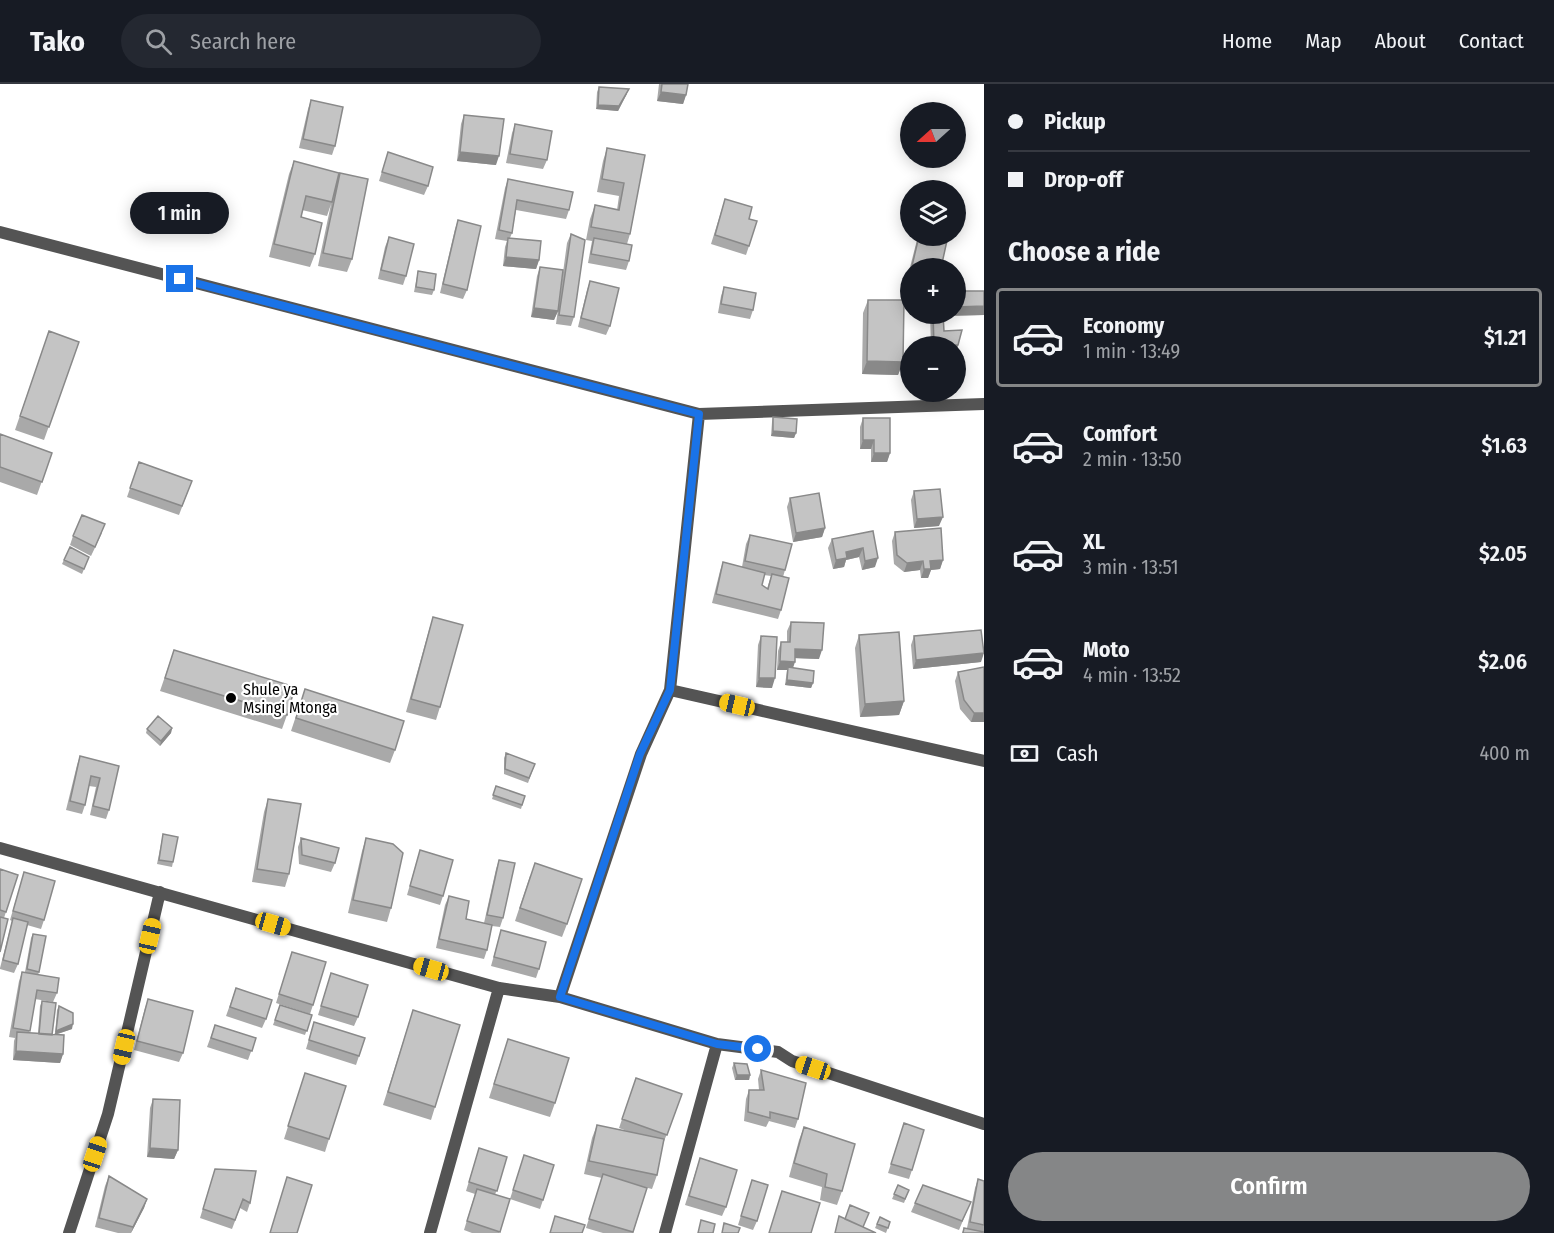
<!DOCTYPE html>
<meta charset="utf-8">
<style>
body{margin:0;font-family:"Fira Sans Condensed",sans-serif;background:#242831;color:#f1f3f6;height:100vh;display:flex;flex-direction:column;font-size:22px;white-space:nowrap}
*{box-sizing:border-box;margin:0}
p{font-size:20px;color:#9ea1a6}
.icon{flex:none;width:33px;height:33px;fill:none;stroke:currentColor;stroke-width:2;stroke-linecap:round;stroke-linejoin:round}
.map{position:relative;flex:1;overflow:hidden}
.drawer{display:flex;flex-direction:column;background:#171b24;width:570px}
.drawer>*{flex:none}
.guide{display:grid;align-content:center;height:132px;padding:0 24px;background:#171b24}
.needle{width:39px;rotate:249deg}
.buttons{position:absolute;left:900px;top:18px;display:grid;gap:12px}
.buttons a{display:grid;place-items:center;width:66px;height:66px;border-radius:50%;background:#171b24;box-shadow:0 3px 15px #0003;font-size:30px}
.end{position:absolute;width:27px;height:27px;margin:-14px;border:8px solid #1a73e8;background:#fff;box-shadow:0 0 0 3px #fff}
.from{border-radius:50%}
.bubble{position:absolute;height:42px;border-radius:21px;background:#171b24;box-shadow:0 3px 15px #0003;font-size:20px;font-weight:600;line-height:42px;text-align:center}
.car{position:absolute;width:18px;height:36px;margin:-18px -9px;border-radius:8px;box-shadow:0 0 4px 2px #0007;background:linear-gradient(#f5c518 24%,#345 0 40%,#f5c518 0 76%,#345 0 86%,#f5c518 0)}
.guide b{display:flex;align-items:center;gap:21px;height:57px;font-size:22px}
.guide b+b{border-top:2px solid #363941}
.guide i{width:15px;height:15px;background:#f1f3f6}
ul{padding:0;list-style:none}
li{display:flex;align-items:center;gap:18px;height:99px;margin:0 12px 9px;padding:0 12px;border:3px solid transparent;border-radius:6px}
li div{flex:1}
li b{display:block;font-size:22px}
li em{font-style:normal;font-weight:600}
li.current{border-color:#858687}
li>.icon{width:54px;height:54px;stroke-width:1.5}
h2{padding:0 24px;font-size:27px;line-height:72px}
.pay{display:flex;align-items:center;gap:15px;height:66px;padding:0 24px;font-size:22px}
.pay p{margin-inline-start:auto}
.button{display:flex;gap:12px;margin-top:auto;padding:12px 24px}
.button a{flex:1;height:69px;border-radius:36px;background:#858687;color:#fff;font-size:24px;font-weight:600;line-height:69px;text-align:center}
header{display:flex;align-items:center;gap:36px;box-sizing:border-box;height:84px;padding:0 30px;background:#171b24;border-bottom:2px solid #363941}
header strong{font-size:28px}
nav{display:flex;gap:33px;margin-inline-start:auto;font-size:21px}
.search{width:420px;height:54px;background:#242831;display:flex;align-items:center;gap:15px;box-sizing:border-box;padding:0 21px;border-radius:33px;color:#9ea1a6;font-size:22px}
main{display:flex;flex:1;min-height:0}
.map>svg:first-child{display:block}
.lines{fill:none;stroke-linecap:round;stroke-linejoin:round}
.street{stroke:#545454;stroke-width:12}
.wall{fill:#a9a9a9;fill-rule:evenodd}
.shaded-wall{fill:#898989}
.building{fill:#c4c4c4;stroke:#898989;stroke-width:1.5}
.route{stroke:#1a73e8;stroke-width:8}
.poi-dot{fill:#000;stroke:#fff;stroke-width:2}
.labels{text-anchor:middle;stroke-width:4.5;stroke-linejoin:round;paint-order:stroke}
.poi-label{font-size:16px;fill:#000;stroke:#fff;text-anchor:start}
</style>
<header>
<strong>Tako</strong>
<div class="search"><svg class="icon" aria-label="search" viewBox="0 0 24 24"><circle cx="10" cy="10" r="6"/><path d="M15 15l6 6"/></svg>Search here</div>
<nav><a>Home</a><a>Map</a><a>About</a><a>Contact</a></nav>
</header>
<main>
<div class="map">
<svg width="984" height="1149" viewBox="0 0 984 1149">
<rect width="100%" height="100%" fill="#fff"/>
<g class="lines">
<path class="street" d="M0 148 699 330 984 320
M670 606 984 677
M0 764 499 904 560 913 717 960 778 968 792 977 984 1040
M560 913 641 670 670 606 699 330
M69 1149 108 1030 160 808
M430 1149 499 904
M665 1149 717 960"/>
</g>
<path class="wall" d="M659 0H688L686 11 683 20 657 17Z
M599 3 627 10 618 27 596 25 597 8Z
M311 16 335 62 332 71 299 64 308 25Z
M464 31 496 81 457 77 461 40Z
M515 40 547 76 543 85 506 79 512 49Z
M607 64 645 71 630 150 627 160 629 177 626 186 588 179 592 157 586 156 590 135 595 121 617 126 619 112 597 108 603 77Z
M388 68 428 102 424 111 379 97Z
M294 77 336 98 340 89 352 175 347 188 318 182 331 120 327 132 302 126 301 133 315 170 310 183 269 173 289 90Z
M508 95 569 126 566 135 516 126 512 149 510 154 539 176 536 185 503 182 505 163 507 157 495 155 505 104Z
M725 115 749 135V162L746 171 711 160Z
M458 136 467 206 463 215 440 209 455 145Z
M571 150 574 233 571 242 556 240 567 159Z
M918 152H948L941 184H910V191H908Z
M389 153 406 192 403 201 378 195 385 163Z
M540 183 558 227 554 236 531 233 537 192Z
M418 187 434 206 432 211 414 208Z
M590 197 610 242 606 251 578 243 587 206Z
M724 203 753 226 750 235 718 229 721 212Z
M984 207V231L943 232 944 247 958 261 956 268V262H931L930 230H956Z
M868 216 903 278 898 291 862 290 863 229Z
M49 247 79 258 44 356 15 346Z
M773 333 796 349 794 354 771 352 772 338Z
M863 334 890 369 887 378H871V365H860V343Z
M0 350 52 369 37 411 0 398Z
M139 378 192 397 179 431 127 413Z
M914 407 939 442 914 444 911 416Z
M790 414 825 444 822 453 793 458 787 423Z
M873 447 875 483 862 486 859 473 846 476 844 483 833 485 828 464 832 455Z
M895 448 943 476 940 485 931 486 928 494H921L920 486 904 488 894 480 892 457Z
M102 449 91 472 70 461 73 452Z
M750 451 785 486 783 493 781 526 778 535 712 519 720 487 723 478 742 483 746 460ZM764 491 771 492 767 505 762 501Z
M70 463 89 473 82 490 62 480Z
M433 533 440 623 436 636 406 628 429 546Z
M791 538 819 575 795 574 792 584 813 599 811 604 785 601 787 586H777L778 567 781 558H787V547Z
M859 551 904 617 899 631 860 633 855 564Z
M761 552 772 604 756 603 758 561Z
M914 552 981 578 913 585 911 561Z
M174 566 287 631 282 645 160 607Z
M984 583V638H971L960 625 955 597 958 588Z
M305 605 395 666 390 679 291 647Z
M172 644 171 649 160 662 146 649 147 645Z
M506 669 535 680 528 699 504 690V674Z
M80 672 119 682 109 726 106 735 90 731 96 703 89 702 85 721 82 730 66 726 77 681Z
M496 702 525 712 521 725 492 715Z
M268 715 289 790 285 803 252 798 264 728Z
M163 750 173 778 172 783 157 780Z
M301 754 335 779 331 788 299 780 298 763Z
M366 754 391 824 387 838 348 829 362 767Z
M420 766 443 812 440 821 407 811Z
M499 776 503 834 500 843 492 842 487 866 484 875 436 864 445 821 449 812 466 835 484 839 496 785Z
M0 785 18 791 4 834 0 868Z
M24 788 44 836 41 845 27 841 18 880 14 889 0 885V884L12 837 10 836Z
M530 792 567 840 562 853 515 837Z
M501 846 539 885 536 894 491 882Z
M33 850 39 888 38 891 57 909 53 918 35 915 29 949 38 950 40 922 42 917 52 951H55L57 926 59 922 72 945 55 951 63 970 60 979 13 976 14 957 15 954 9 953 19 897 22 888H25L31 854Z
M292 868 313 921 310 930 276 919Z
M331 889 358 933 354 942 318 931Z
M236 904 266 935 262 944 226 932Z
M148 915 183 969 179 978 134 966 145 924Z
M280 921 312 931 305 951 273 941Z
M413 926 435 1023 431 1036 383 1021Z
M314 938 359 972 356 981 306 965Z
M215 941 256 954 248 976 207 963Z
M508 955 555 1019 550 1033 489 1014Z
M734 979 750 991 749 996H735L732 984Z
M761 986 798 1035 795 1044 769 1037 766 1043 744 1037 746 1015 749 1006H759L758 995Z
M305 989 329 1055 325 1068 284 1055Z
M636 994 682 1010 663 1060 657 1091 652 1105 640 1102 647 1104 633 1149H603L586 1144 602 1094 584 1090 592 1054 597 1041 627 1047 619 1044Z
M153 1015 178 1066 174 1075 147 1073 150 1024Z
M904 1039 912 1086 909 1095 888 1089Z
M804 1043 842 1107 837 1121 820 1116 822 1103 789 1093 799 1056Z
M479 1064 507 1073 495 1111 510 1115 499 1149H472L464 1146 475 1110 466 1107Z
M524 1071 543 1116 540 1125 510 1115Z
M700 1074 726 1123 722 1132 685 1121Z
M215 1085 250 1119 247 1128 240 1124 232 1145 200 1134Z
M109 1092 147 1115 144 1124 131 1149H118L95 1143 105 1102Z
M978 1095 984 1097V1149H962L964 1144H967L975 1104Z
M752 1096 757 1137 753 1146 738 1141Z
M898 1101 909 1106 904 1119 892 1115Z
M915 1119 967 1127 959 1146 911 1128Z
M880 1133 890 1138 886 1149 875 1144Z"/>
<path class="shaded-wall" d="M629 5 618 27 596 25 598 21Z
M661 8 686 11 683 20 657 17Z
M460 68 499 72 496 81 457 77Z
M506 173 539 176 536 185 503 182Z
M984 222V231L940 232 941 230H956V223Z
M534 224 558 227 554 236 531 233Z
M934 261H958L956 268V262H934Z
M867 277 903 278 898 291 862 290Z
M773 347 796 349 794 354 771 352Z
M863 356H874L871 365H860Z
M874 369H890L887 378H871Z
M943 433 939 442 914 444 917 435Z
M825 444 822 453 793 458 796 449Z
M863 464 859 473 846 476 844 483 833 485 836 476 846 468Z
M878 474 875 483 862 486 865 477Z
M943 476 940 485 931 486 928 494H921L924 485 930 477Z
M923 477 920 486 904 488 907 479Z
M795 565 822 566 819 575 792 574Z
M984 569 981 578 913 585 916 576Z
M780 577 795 578 792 587 788 583 787 586H777Z
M759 594H775L772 604 756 603Z
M787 596 813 599 811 604 785 601Z
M904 617 899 631 860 633 865 620Z
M974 629H984V638H971Z
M172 644 171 649 160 662 161 657Z
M73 940 72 945 54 951 56 947Z
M16 967 63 970 60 979 13 976Z
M737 991H750L749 996H735Z
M150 1064 178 1066 174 1075 147 1073Z
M147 1115 144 1124 131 1149 133 1143Z"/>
<path class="building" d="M662 0H688L686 11 661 8Z
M599 3 629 5 619 22 598 21Z
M311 16 343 23 335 62 303 55Z
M464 31 504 35 499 72 460 68Z
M515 40 552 47 547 76 510 70Z
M607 64 645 71 630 150 591 143 595 121 619 126 624 99 602 95Z
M388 68 433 83 428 102 382 88Z
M294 77 339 89 332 118 306 112 301 133 322 139 315 170 274 160Z
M340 89 368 95 352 175 323 169Z
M508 95 573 108 569 126 517 116 512 149 499 146Z
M725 115 752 123 749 135 757 137 749 162 715 151Z
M458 136 481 142 467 206 443 200Z
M571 150 585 156 574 233 559 231Z
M919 152H948L941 184H923L912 182Z
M389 153 414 160 406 192 381 186Z
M508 154 541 157 539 176 506 173Z
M594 154 632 161 629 177 591 170Z
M540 183 563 186 558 227 534 224Z
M418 187 436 190 434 206 416 203Z
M590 197 619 204 610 242 581 234Z
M724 203 756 209 753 226 721 220Z
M956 207H984V222L956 223Z
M868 216H904L903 278 867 277Z
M933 230H943L944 247 962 246 958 261H934Z
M49 247 79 258 49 343 20 332Z
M773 333 797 335 796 349 773 347Z
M863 334H890V369H874V356H863Z
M0 350 52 369 42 398 0 383Z
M139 378 192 397 182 422 130 404Z
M940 405 943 433 917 435 914 407Z
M819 409 825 444 796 449 790 414Z
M82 431 105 440 95 463 73 452Z
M941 444 943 476 930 477 931 485H924L923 477 907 479 897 471 895 448Z
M873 447 878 474 865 477 863 464 846 468 847 474 836 476 832 455Z
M750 451 792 460 785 486 745 477Z
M70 463 89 473 84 485 64 476Z
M723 478 765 489 762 501 768 505 772 490 789 494 781 526 716 510Z
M433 533 463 541 440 623 411 615Z
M791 538 824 539 822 566 795 565V578L780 577 781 558H790Z
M981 546 984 569 916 576 914 552Z
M899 548 904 617 865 620 859 551Z
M761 552 777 553 775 594H759Z
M174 566 295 603 287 631 165 594Z
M788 583 814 587 813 599 787 596Z
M984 583V629H974L964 616 958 588Z
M305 605 404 637 395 666 296 634Z
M158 632 172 644 161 657 147 645Z
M506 669 535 680 529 694 505 685Z
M80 672 119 682 109 726 93 722 100 694 91 692 85 721 70 717Z
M496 702 525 712 522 721 493 711Z
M268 715 301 720 289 790 257 785Z
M163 750 178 753 173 778 159 776Z
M301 754 339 764 335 779 302 771Z
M366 754 393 760 403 769 391 824 353 816Z
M420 766 453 776 443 812 410 802Z
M499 776 515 779 503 834 487 831Z
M535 779 582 795 567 840 520 824Z
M0 785 18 791 6 828 0 826Z
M24 788 55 797 44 836 13 827Z
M449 812 469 817 466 835 492 841 487 866 439 855Z
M0 833 8 835 0 868Z
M13 834 28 838 18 880 3 876Z
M501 846 546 858 539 885 494 873Z
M33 850 46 852 39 888 27 885Z
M292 868 326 878 313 921 279 910Z
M22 888 59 894 57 909 37 906 30 947 13 944Z
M331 889 368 901 358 933 321 922Z
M236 904 272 916 266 935 230 923Z
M148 915 193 927 183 969 137 957Z
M42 917 56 919 52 951 39 950Z
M280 921 312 931 307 947 275 936Z
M59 922 73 929V940L56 947Z
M413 926 460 941 435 1023 388 1008Z
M314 938 365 954 359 972 309 956Z
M215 941 256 954 252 967 211 954Z
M17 948 64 951 63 970 16 967Z
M508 955 569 974 555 1019 494 1000Z
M734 979 747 980 750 991H737Z
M761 986 806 999 798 1035 770 1028V1034L748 1028 749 1006H764Z
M305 989 346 1002 329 1055 288 1042Z
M636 994 682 1010 667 1051 622 1035Z
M153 1015 180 1016 178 1066 150 1064Z
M904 1039 924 1046 912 1086 891 1080Z
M597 1041 664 1055 657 1091 589 1077Z
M804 1043 855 1060 842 1107 825 1103 827 1090 794 1079Z
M479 1064 507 1073 497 1107 469 1098Z
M524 1071 554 1081 543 1116 513 1106Z
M700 1074 737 1086 726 1123 689 1112Z
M215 1085 256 1087 250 1119 243 1115 235 1136 203 1125Z
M603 1090 647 1104 633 1148 589 1135Z
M109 1092 147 1115 133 1143 99 1134Z
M287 1093 312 1101 297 1149H270Z
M978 1095 984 1097V1141L970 1138Z
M752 1096 768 1101 757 1137 741 1132Z
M898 1101 909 1106 905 1115 894 1110Z
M923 1101 971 1118 962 1137 915 1119Z
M477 1105 510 1115 500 1148 467 1137Z
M782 1107 820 1119 811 1149H769Z
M850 1121 869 1129 863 1143 845 1135Z
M555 1132 585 1141 582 1149H550Z
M839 1132 876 1149H835Z
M880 1133 890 1138 888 1144 877 1140Z
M701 1136 715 1140 713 1149H698Z
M724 1139 740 1144 738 1149H722Z
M964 1144 984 1148V1149H963Z"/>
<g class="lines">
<path class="route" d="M180 195 699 330 670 606 640 670 560 913 717 960 758 965"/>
</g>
<circle class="poi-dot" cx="231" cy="614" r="6"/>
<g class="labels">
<g class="poi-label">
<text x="243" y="611">Shule ya<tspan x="243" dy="18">Msingi Mtonga</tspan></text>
</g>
</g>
</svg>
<div class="buttons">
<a><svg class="needle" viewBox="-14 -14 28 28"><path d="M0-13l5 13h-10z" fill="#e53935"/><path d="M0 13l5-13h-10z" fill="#9ea1a6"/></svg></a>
<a><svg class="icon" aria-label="layers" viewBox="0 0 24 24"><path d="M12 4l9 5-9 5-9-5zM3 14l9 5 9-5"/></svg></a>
<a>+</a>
<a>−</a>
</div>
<i class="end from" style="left:758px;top:965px"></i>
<i class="end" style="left:180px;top:195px"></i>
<div class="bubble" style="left:130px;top:108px;width:99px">1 min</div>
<i class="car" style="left:737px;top:621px;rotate:283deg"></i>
<i class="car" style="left:273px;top:840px;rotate:106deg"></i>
<i class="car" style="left:150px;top:852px;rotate:13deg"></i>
<i class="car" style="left:431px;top:885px;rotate:286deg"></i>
<i class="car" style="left:124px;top:963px;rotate:193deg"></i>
<i class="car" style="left:813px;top:984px;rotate:288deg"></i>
<i class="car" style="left:95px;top:1070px;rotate:18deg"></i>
</div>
<section class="drawer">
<div class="guide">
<b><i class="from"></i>Pickup</b>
<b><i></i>Drop-off</b>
</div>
<h2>Choose a ride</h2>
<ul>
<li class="current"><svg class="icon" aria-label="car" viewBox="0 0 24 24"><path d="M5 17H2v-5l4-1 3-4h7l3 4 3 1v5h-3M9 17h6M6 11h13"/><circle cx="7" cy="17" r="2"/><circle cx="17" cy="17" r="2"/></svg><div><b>Economy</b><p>1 min · 13:49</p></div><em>$1.21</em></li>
<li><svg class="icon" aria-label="car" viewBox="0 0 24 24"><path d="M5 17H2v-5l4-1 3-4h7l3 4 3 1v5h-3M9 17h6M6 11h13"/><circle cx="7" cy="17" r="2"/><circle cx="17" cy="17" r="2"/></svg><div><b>Comfort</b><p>2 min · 13:50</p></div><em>$1.63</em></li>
<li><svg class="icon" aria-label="car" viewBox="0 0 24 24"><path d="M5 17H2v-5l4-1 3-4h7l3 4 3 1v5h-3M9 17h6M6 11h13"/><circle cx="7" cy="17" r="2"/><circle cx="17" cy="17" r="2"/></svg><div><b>XL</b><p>3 min · 13:51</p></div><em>$2.05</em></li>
<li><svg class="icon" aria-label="car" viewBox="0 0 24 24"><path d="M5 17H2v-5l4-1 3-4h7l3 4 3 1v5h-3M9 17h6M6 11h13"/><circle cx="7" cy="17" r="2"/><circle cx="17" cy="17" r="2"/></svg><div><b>Moto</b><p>4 min · 13:52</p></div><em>$2.06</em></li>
</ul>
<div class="pay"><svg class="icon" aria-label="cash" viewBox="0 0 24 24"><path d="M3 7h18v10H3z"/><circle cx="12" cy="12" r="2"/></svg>Cash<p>400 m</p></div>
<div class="button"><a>Confirm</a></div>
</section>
</main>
